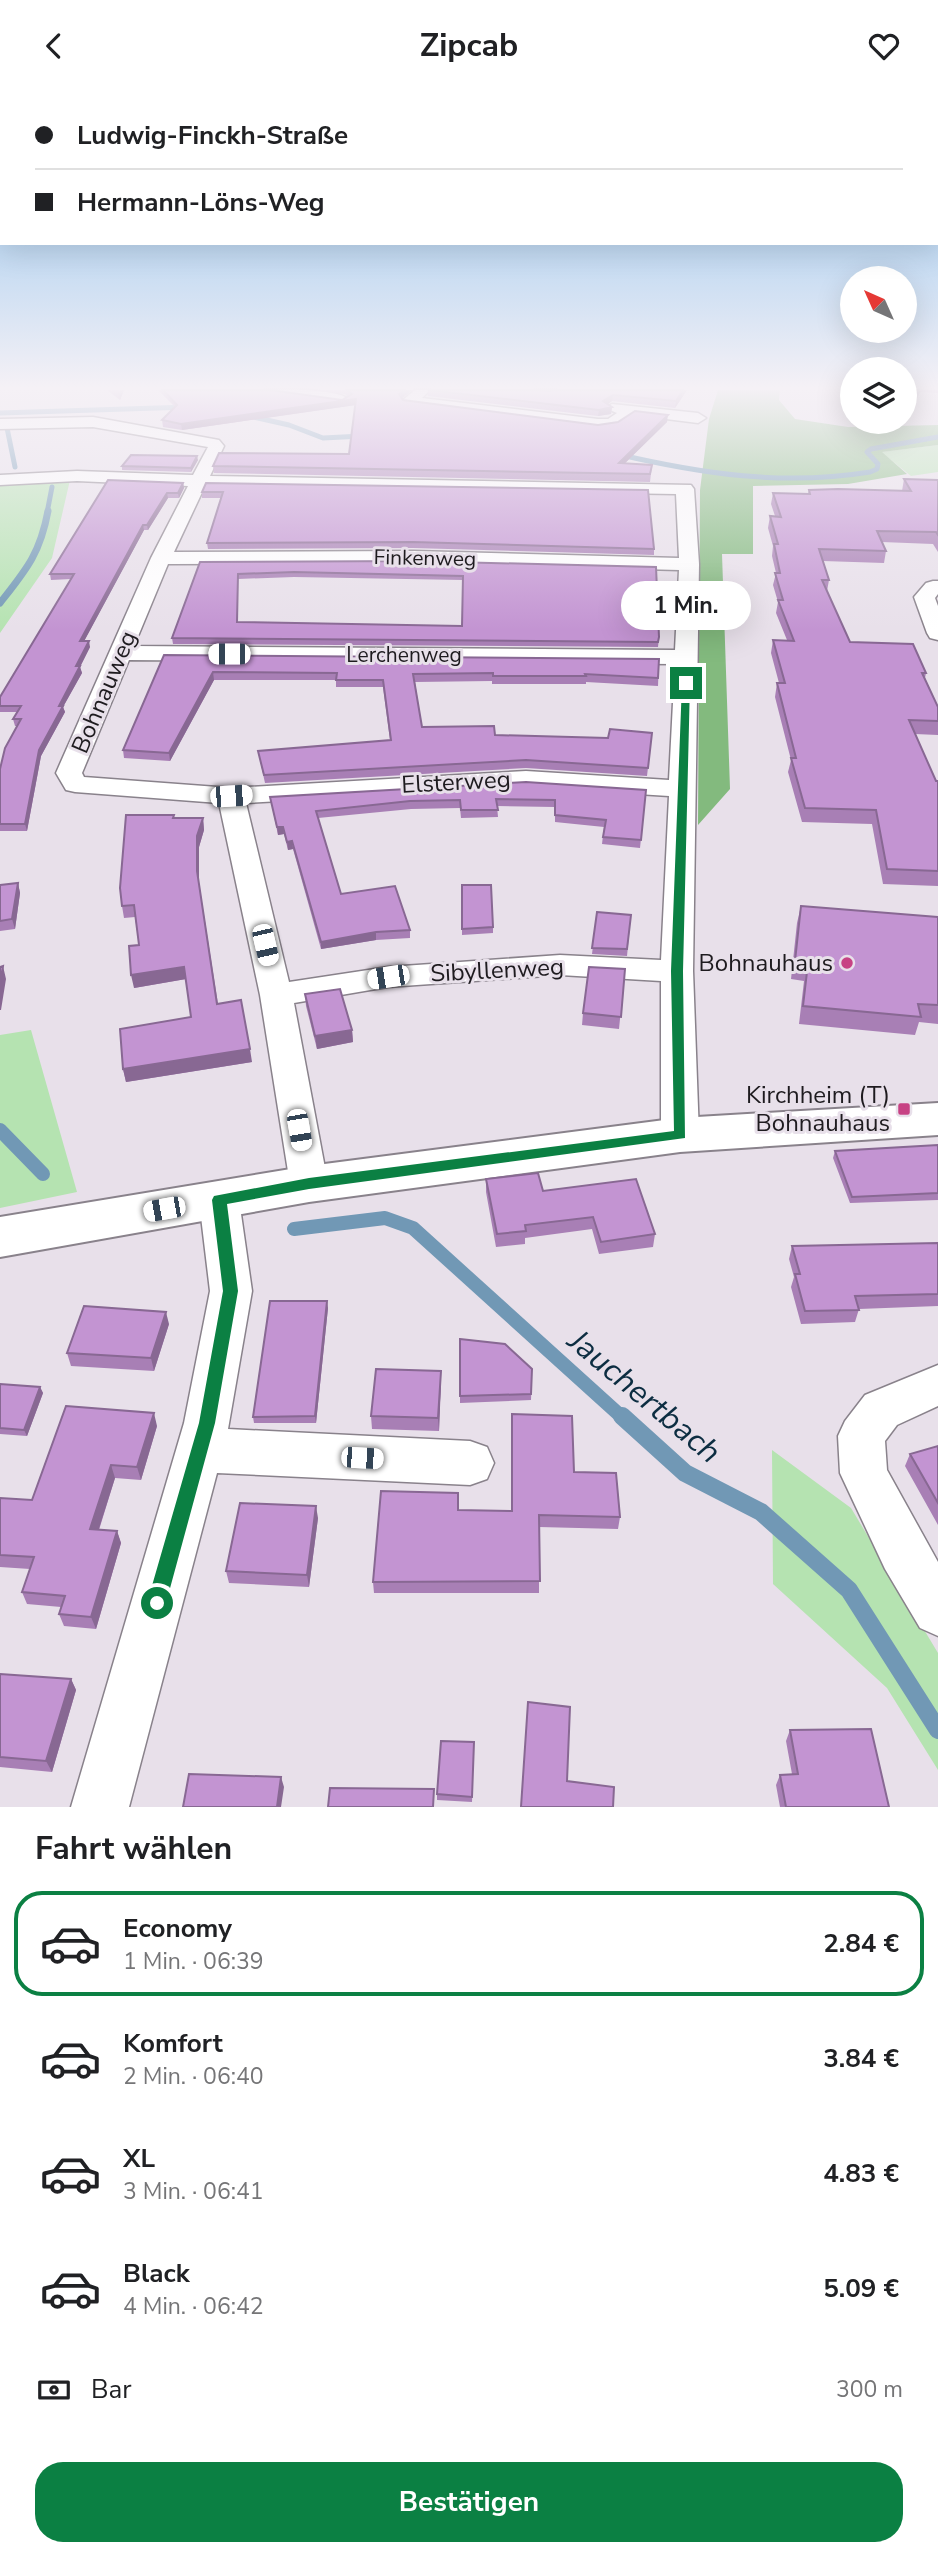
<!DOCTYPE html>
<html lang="de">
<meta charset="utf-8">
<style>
body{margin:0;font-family:"Nunito Sans",sans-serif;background:#f6f6f6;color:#202124;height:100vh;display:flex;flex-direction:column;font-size:26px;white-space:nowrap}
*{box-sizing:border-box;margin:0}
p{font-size:23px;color:#757577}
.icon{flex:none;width:38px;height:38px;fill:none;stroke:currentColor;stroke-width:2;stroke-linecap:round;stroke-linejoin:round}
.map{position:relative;height:1716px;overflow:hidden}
.details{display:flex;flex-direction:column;background:#fff;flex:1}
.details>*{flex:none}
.guide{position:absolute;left:0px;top:0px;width:938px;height:154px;box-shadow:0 7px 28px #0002;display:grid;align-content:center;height:154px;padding:0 35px;background:#fff}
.needle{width:46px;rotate:315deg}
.buttons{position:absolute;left:840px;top:175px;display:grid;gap:14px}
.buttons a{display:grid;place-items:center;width:77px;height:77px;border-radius:50%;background:#fff;box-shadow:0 7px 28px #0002;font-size:35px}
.end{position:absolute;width:32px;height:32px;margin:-16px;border:9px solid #0b8043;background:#fff;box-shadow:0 0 0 4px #fff}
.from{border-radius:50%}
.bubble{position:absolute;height:49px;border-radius:24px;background:#fff;box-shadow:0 7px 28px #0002;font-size:23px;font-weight:700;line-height:49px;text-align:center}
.car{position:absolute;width:21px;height:42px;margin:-21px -10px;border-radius:9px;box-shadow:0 0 5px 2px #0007;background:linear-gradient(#fff 24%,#345 0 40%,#fff 0 76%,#345 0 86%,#fff 0)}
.guide b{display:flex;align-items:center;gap:24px;height:66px;font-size:26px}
.guide b+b{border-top:2px solid #e0e0e0}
.guide i{width:18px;height:18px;background:#202124}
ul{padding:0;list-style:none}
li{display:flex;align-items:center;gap:21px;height:105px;margin:0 14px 10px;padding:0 21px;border:4px solid transparent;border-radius:28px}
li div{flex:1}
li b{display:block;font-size:26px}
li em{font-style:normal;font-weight:700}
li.selected{border-color:#0b8043}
li>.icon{width:63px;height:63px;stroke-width:1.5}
h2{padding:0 35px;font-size:32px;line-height:84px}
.pay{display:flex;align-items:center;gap:18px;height:77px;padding:0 35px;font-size:26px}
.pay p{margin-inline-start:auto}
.action{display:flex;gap:14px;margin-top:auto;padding:14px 35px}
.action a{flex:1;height:80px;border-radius:28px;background:#0b8043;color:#fff;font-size:28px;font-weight:700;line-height:80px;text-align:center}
header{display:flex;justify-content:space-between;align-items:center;height:91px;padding:0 35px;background:#fff;font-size:32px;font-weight:700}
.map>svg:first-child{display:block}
.green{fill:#b5e3b1}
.forest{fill:#83ba7e}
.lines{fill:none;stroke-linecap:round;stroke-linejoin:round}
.stream-far3{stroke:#7198b5;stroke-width:5}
.stream-far2{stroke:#7198b5;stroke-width:7}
.stream-far1{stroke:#7198b5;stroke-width:14}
.stream{stroke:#7198b5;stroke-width:18}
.minor-casing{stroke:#89828b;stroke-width:3}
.tertiary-casing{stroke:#89828b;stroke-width:4}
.minor{fill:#fff;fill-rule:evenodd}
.tertiary{fill:#fff;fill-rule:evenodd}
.wall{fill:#a87fb5;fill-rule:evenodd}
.shaded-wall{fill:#886893}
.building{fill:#c394d2;stroke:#886893;stroke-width:2;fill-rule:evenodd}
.route{fill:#0b8043}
.poi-dot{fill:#c74284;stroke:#e8e0ea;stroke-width:2.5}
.labels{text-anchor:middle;stroke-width:6;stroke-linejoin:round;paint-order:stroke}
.far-street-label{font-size:21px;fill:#1e1b1f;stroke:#e8e0ea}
.street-label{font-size:24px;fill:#1e1b1f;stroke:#e8e0ea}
.poi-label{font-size:24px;fill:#1e1b1f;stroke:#e8e0ea;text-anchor:end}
.near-water-label{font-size:32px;font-style:italic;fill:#0c2d41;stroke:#e8e0ea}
</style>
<header><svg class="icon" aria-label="back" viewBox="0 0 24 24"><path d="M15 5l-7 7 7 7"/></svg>Zipcab<svg class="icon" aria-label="heart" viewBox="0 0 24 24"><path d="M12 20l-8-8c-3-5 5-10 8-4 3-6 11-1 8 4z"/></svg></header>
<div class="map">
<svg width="938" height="1716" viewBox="0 0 938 1716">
<rect width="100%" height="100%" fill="#e8e0ea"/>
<path class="green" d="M938 354V381L911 385 881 361Z
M70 389 52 467 0 542V394Z
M31 939 77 1101 0 1117V944Z
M772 1359 851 1417 938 1562V1679L887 1597 773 1493Z"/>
<path class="forest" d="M718 299H780L779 309 795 328 848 336 938 334V354L882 361 907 383 848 393 753 395V463H722L730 698 698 734 700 399 709 328Z"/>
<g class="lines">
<path class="stream-far3" d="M0 322 188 316
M249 325 289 334 323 347 362 345
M7 337 15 376
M617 363C702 383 784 395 870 381L877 378 878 373 867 361 871 358 938 346
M47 422 52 396"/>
<path class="stream-far2" d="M0 512C26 479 40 463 48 420"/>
<path class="stream-far1" d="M0 1039 43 1083
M294 1138 385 1127 413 1137 623 1327"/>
<path class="stream" d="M622 1325 685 1382 761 1421 849 1499 938 1639"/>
<defs>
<path id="minor" d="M265 299C284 298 337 297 350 309L343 313 272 303Z
M415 299H430L422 307 598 328H608L617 322 605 317 612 313 698 322 706 327 698 332 634 324 617 335 598 338 404 313 402 310Z
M534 299H556L557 300 550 304 536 302Z
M93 326 219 349 224 355 210 385 691 394 694 398 699 473 693 880 699 1044 693 1054 680 1058 667 1054 661 1044V890L560 884 388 896 294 912 328 1093 323 1104 309 1108 295 1104 290 1093 260 904 219 712 75 701 66 699 56 682 151 467 188 395 77 390 0 394V384L77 380 193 384 208 356 93 336 0 338V328ZM205 395 676 403 679 467 413 460 174 461ZM413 472 679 479 675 559 134 555 168 473ZM129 569 675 573 669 689 526 680 231 697 84 686 82 682ZM526 696 669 705 661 869 560 864 388 876 289 891 246 712Z
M933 490H938V503L935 507 938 515V549L930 547 927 542 914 506 926 492Z
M219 1094 233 1098 239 1109 252 1200 228 1338 470 1350 487 1356 494 1372 487 1388 470 1394 217 1382 129 1716H71L184 1332 210 1200 199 1109 205 1098Z
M938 1274V1315L897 1334 885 1350 887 1379 938 1471V1545L920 1537 885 1478 840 1382 838 1345 845 1330 865 1304Z"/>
<path id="tertiary" d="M938 1012V1044L680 1061 309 1111 0 1166V1126L309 1075 680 1027Z"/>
</defs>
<use href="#minor" class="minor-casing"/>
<use href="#tertiary" class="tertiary-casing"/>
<use href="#minor" class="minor"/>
<use href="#tertiary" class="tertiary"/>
</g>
<path class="wall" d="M107 299H124L120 309Z
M158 299H270L342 309 348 306 345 303 308 299H412L402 307 403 309 598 334 667 331 625 372 652 374 650 391 214 382 213 375 349 363 355 314 182 339 163 336 162 329 175 316Z
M428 299 550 300 553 299H687L675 317 612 310 608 313 612 316 611 323 598 325 428 305Z
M905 299H938V302L920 301 907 329H905Z
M198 369 191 381 122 379V375Z
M904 388 938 389V461L933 453 882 451 886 460 884 472 823 470 829 489 827 500 850 551 926 582 925 587 938 616V644L915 643 936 690H938V795L883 793 872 733 802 731 788 681 791 669 775 606 777 592H779L771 562 773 549H787L776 522 778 511 773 494 776 482 772 465 773 455 768 437 770 425H775L771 413 773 402 808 403 809 399 902 400Z
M108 389 183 392 184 397 179 407H168L148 439H144L84 550 90 556 80 576 82 582 63 616 65 621 41 665 27 740H0V678L18 635H15L13 628 17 621H0V606L71 488 51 489 50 483Z
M206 392 654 458V464L413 457 208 458 207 452 221 407H202V401Z
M200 471 656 476 659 546 658 556 173 553 172 547ZM294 486 463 489 462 535 238 531V488Z
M164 564 659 568 658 595 586 591V593H492V590L415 591 422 636 495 644 608 647 652 642 647 685 526 677 265 692 258 660 390 649 383 596H336V589H214L170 670 124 667 123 659Z
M646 699 640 757 602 753 604 736 555 731V716L497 715 498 726 461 727 460 717 411 718 318 727 341 803 410 839V847L376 849 321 858 293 758 288 759 284 743 278 744 270 706Z
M175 727H203L204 739 199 756V792L218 913 252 971 126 991 123 978 191 926 186 888 134 897 139 854 135 826 124 827 122 815Z
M18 792 20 802 15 838 0 840V794Z
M462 794 493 836V842L462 844Z
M801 815 938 826V933L919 931 915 944 799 933 804 890 791 888 797 832Z
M597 821 631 824 627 865 592 863Z
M625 878 619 938 582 934 583 922Z
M305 903 352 939 353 951 317 958 306 915Z
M938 1054V1109L850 1112 833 1067 835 1060Z
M486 1088 543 1100 655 1143 653 1156 599 1163 592 1138 525 1147V1153L496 1156 486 1101Z
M938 1152V1215L859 1218 855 1231 801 1233 791 1196 794 1186 789 1168 792 1155Z
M328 1217 316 1332H254L253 1326Z
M169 1233 154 1280 71 1275 67 1262Z
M460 1248 532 1278 531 1309 460 1312Z
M441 1280 439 1340 372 1338 371 1325Z
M0 1293 40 1296 43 1302 27 1345 0 1343Z
M157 1335 141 1389 115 1387 99 1439 117 1440 121 1452 96 1538 64 1535 59 1523 61 1516 27 1513 22 1501 30 1478 0 1476V1407L32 1409Z
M511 1336 574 1381 620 1426 618 1438 539 1436V1502H374L373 1491 459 1419 512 1420Z
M938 1355V1434L905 1375 910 1363Z
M318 1427 309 1496 229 1492 226 1480Z
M0 1583 71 1588 76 1599 52 1681 0 1676Z
M790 1639 889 1716H780L776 1694 780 1684 792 1683 786 1650Z
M474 1651 472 1711 437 1709V1703Z"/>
<path class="shaded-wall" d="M121 299H124L120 309 119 303Z
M404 299H412L399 310V303Z
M683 299H687L675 317 676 310Z
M919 299H920V301L907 329 909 321Z
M613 304 612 310 603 316V310Z
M356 308V314L182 339 181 333Z
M612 316 611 323 598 325 599 319Z
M668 324 667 331 618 379 619 372Z
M197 365 198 369 191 381V377Z
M183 392 184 397 179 407 178 402Z
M167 402 168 407 148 439 147 434Z
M143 434 144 439 81 556 80 550Z
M89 550 90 556 80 576 82 582 63 616 65 621 41 665 27 740 25 733 39 659 76 575Z
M213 581 214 589 170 670 169 662Z
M203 727 204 739 199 756V792L197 780V745Z
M277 736H283L284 743 278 744Z
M292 750 293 758 288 759 287 751Z
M18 792 20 802 15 838 12 828Z
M376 841V849L321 858V851Z
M3 875 6 888 1 919H0V892Z
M184 876 186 888 134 897 131 884Z
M352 939 353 951 317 958 315 945Z
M250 958 252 971 126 991 123 978Z
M327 1210 328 1217 316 1332 315 1325Z
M166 1221 169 1233 154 1280 151 1267Z
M441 1280V1293L439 1340 438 1327Z
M40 1296 43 1302 27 1345 24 1339Z
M154 1322 157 1335 141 1389 137 1376Z
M111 1374 115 1387 95 1450 90 1438Z
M316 1415 318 1427 309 1496 307 1484Z
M117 1440 121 1452 96 1538 91 1526Z
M71 1588 76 1599 52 1681 46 1670Z
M281 1686 284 1696 281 1716H277Z"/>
<path class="building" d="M163 299H270L342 309 352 303 347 299H404L399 303 403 309 598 334 618 331 635 320 668 324 619 372 652 374 650 383 213 375 219 362 349 363 356 308 181 333 162 329 177 314Z
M428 299H540L550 300 553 299H683L676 310 613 304 603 310 612 316 599 319Z
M905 299H919L909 321H905Z
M131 364 197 365 191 377 122 375Z
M904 388 938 389V444L936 441 877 440 886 460 819 458 829 489H822L850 551 913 553 926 582H922L938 616V630L909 629 936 690H938V780L887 778 876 719 805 717 791 667H796L777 592H785L773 549 794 550 778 509H783L775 482H780L774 453H778L770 425 781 426 773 402 810 403 809 399 838 398 911 400Z
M108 389 183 392 178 402H167L147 434H143L80 550H89L76 575H80L59 615H63L39 659 25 733H0V678L5 657 21 628H13L21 615H0V606L74 483H50Z
M206 392 648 399 654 458 413 451 207 452 223 401H202Z
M413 470 656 476 659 546 658 551 172 547 200 471ZM294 481 463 485 462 535 237 531 238 483Z
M164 564 659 568 658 587 585 583 586 585H493V582L413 583 422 636 494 635 495 644 608 647 610 638 652 642 648 677 526 669 264 684 258 660 391 649 383 589H336L337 582 213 581 169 662 123 659Z
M526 691 646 699 641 749 603 746 606 729 555 724V709L496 708 498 719H461L460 709 410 710 316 720 341 803 395 795 410 839 376 841 321 851 292 750 287 751 283 736H277L270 706Z
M126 724H174L173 727H203L197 745V780L217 913 241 909 250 958 123 978 120 938 191 926 184 876 131 884 129 855 139 854 134 814 122 815 120 797Z
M18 792 12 828 0 830V794Z
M462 794H491L493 836 462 838Z
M801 815 938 826V914L918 913 921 926 803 915 808 872 795 870Z
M597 821 631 824 627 858 592 857Z
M3 875 0 892V876Z
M589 876 625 878 621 926 583 922Z
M340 898 352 939 315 945 305 903Z
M938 1054V1102L852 1106 835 1060Z
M538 1082 543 1100 636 1088 655 1143 601 1151 593 1126 525 1134 526 1140 497 1143 486 1088Z
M938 1152V1203L855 1205 859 1219 805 1220 795 1183H800L792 1155Z
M270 1210H327L315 1325 253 1326Z
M84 1215 166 1221 151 1267 67 1262Z
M460 1248 505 1253 532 1278 531 1303 460 1305Z
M376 1278 441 1280 438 1327 371 1325Z
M0 1293 40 1296 24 1339 0 1337Z
M66 1315 154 1322 137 1376 111 1374 90 1438 117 1440 91 1526 59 1523 65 1505 22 1501 34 1466 0 1464V1407L32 1409Z
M512 1323 572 1325 574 1381 616 1382 620 1426 539 1424 540 1490 373 1491 381 1400 458 1402V1419L512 1420Z
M938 1355V1412L910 1363Z
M240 1412 316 1415 307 1484 226 1480Z
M0 1583 71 1588 46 1670 0 1666Z
M528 1611 570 1616 567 1690 614 1696 613 1716H521Z
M871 1638 889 1716H786L780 1684 798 1683 790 1639Z
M441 1650 474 1651 472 1706 437 1703Z
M189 1683 281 1686 277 1716H183Z
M330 1697 434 1698 433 1716H328Z"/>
<linearGradient id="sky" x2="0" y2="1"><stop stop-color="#86beed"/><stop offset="0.55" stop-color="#f5f1f6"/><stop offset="1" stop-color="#f5f1f6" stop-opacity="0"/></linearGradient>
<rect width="938" height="539" fill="url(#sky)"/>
<path class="route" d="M686 590 690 592 683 880 685 1047 309 1098 227 1113 238 1200 215 1332 166 1512 163 1519 157 1521 150 1519 147 1512 199 1332 223 1200 212 1109 214 1105 309 1087 674 1040 671 880 682 592Z"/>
<g class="poi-dot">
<circle cx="847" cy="872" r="7"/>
<rect x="897" y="1011" width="14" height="14" rx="3.5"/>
</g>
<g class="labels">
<g class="far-street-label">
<text transform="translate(425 467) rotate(1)" y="7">Finkenweg</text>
<text x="404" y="571">Lerchenweg</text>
</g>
<g class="street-label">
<text transform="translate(104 601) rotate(-67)" y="8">Bohnauweg</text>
<text transform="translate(456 691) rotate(-3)" y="8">Elsterweg</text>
<text transform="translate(497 879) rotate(-3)" y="8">Sibyllenweg</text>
</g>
<g class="poi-label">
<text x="833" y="880">Bohnauhaus</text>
<text x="890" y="1012">Kirchheim (T)<tspan x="890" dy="28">Bohnauhaus</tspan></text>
</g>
<g class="near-water-label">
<text transform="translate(645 1305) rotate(40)" y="11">Jauchertbach</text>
</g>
</g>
</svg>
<div class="buttons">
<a><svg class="needle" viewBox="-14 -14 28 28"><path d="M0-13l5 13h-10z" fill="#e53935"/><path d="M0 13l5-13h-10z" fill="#757577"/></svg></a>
<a><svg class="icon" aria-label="layers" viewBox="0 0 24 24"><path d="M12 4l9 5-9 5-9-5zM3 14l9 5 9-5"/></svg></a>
</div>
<i class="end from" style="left:157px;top:1512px"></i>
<i class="end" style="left:686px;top:592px"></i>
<div class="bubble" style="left:621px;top:490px;width:130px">1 Min.</div>
<i class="car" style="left:229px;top:563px;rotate:270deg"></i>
<i class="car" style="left:231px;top:705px;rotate:86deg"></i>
<i class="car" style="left:265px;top:854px;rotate:167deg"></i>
<i class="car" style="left:388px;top:886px;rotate:261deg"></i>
<i class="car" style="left:299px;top:1039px;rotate:170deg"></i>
<i class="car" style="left:164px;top:1118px;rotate:260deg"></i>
<i class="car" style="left:362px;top:1367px;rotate:93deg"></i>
<div class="guide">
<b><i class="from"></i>Ludwig-Finckh-Straße</b>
<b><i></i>Hermann-Löns-Weg</b>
</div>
</div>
<section class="details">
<h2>Fahrt wählen</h2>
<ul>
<li class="selected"><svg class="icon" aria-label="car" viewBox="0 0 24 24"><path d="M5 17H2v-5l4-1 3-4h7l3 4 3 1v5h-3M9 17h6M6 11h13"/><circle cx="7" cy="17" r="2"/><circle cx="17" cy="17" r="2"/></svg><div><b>Economy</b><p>1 Min. · 06:39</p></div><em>2.84 €</em></li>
<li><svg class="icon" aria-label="car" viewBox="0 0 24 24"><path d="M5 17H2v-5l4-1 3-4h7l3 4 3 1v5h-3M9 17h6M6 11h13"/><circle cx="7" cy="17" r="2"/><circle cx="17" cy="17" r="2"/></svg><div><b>Komfort</b><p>2 Min. · 06:40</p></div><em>3.84 €</em></li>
<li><svg class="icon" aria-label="car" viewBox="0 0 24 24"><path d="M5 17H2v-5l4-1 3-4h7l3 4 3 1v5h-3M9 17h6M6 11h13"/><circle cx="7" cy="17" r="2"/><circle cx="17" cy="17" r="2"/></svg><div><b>XL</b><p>3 Min. · 06:41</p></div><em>4.83 €</em></li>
<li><svg class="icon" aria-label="car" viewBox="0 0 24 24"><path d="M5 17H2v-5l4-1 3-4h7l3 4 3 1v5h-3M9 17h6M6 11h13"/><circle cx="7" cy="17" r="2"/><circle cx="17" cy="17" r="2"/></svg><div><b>Black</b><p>4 Min. · 06:42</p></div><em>5.09 €</em></li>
</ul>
<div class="pay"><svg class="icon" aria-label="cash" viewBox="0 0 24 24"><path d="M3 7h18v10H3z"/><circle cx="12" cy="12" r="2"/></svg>Bar<p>300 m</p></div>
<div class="action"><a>Bestätigen</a></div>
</section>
